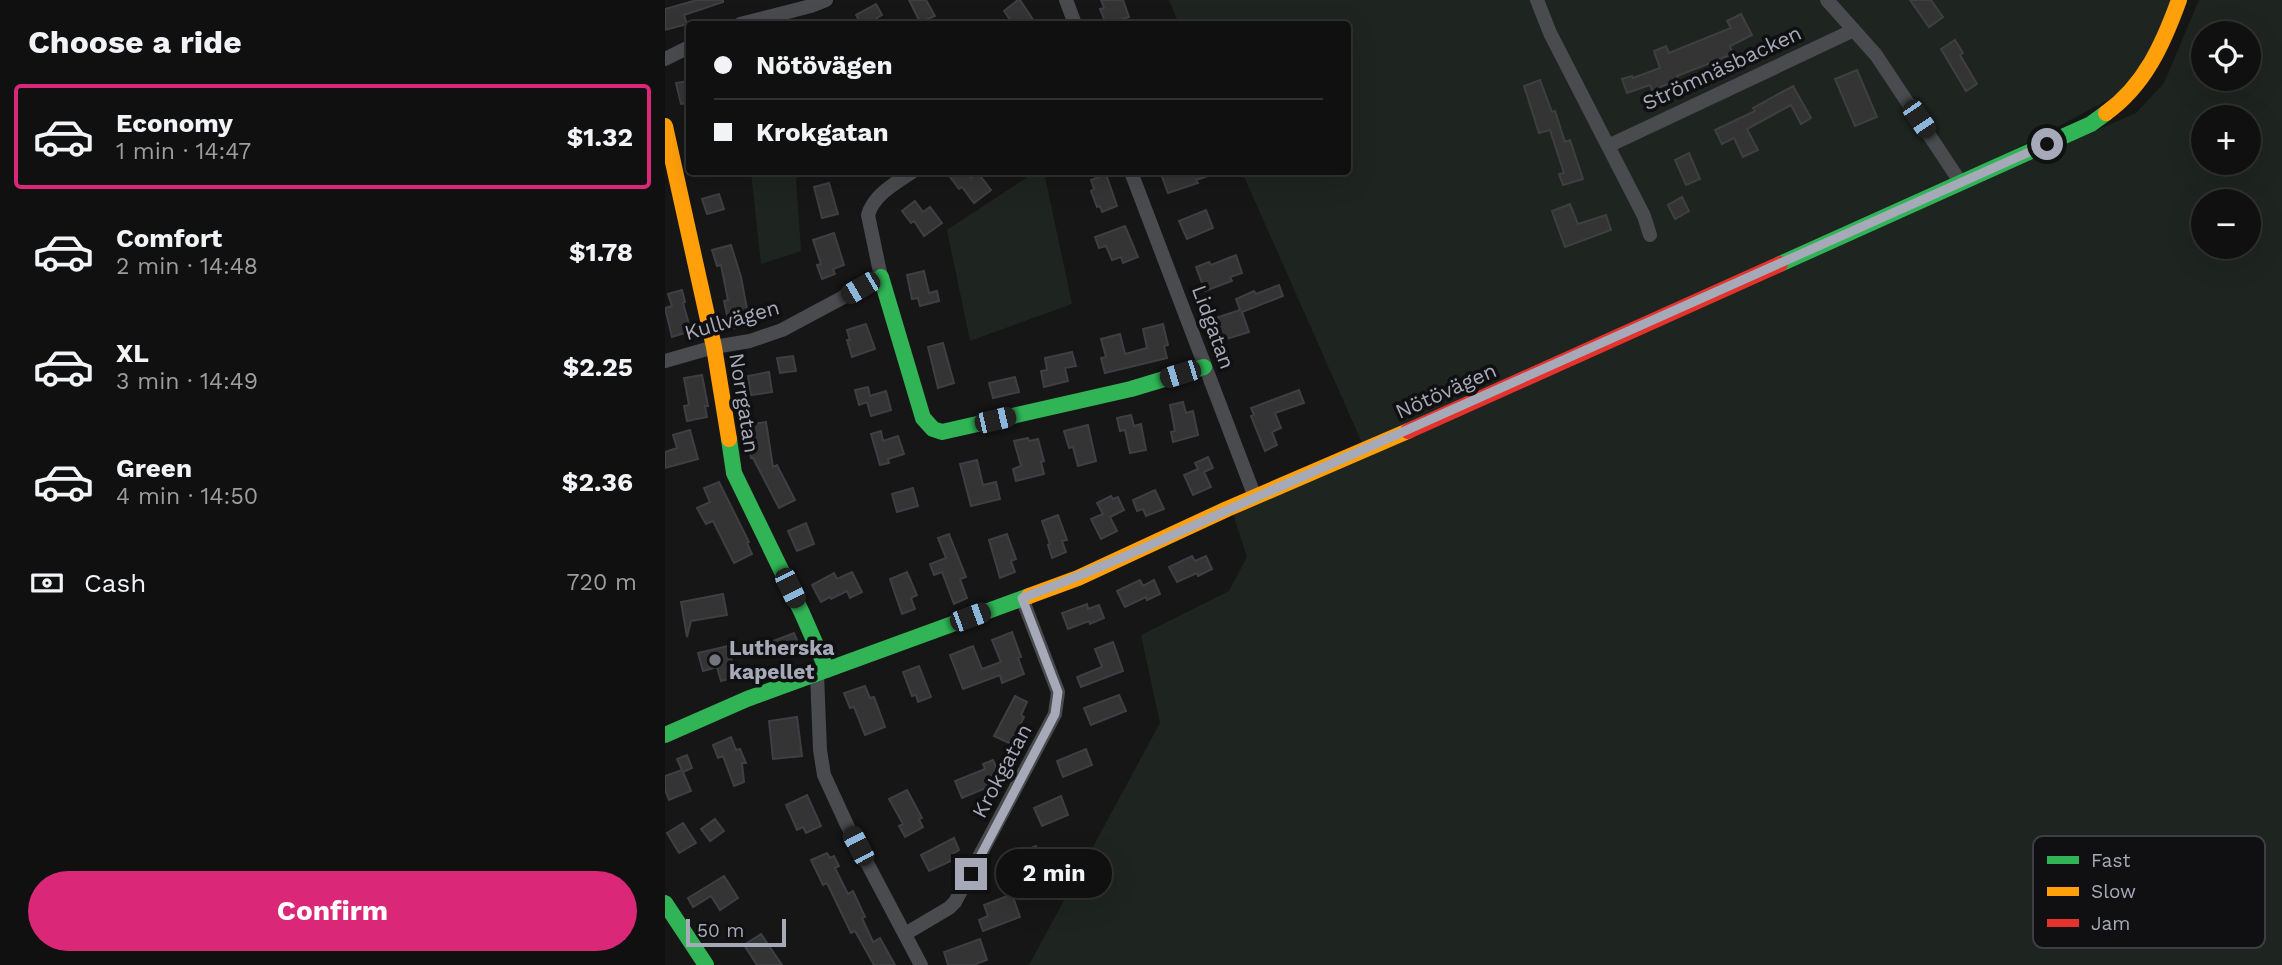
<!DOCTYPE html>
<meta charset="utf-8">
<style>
body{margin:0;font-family:"Work Sans",sans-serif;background:#191919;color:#f1f3f6;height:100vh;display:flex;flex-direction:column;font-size:26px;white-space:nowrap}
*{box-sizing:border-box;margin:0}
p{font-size:23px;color:#9c9d9f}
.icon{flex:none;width:38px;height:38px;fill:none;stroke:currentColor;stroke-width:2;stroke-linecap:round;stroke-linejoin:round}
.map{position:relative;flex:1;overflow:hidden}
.panel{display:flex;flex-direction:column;background:#101010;width:665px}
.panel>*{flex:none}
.top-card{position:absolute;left:21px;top:21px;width:665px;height:154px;border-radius:7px;box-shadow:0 7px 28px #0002,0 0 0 2px #303030;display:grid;align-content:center;height:154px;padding:0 28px;background:#101010}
.controls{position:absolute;left:1526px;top:21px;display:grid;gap:14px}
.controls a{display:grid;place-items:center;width:70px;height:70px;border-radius:50%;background:#101010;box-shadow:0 7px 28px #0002,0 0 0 2px #303030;font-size:35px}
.scale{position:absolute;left:21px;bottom:18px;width:100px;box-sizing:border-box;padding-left:7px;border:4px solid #a6a9b8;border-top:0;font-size:19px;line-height:24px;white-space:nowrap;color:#a6a9b8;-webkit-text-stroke:5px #101012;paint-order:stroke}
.end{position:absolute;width:32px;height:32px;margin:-16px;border:9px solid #a6a9b8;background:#111;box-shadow:0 0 0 4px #111}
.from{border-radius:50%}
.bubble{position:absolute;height:49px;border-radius:24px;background:#101010;box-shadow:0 7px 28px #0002,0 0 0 2px #303030;font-size:23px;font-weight:700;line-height:49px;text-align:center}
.car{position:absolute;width:21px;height:42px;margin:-21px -10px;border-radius:9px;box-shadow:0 0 5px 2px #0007;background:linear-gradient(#222 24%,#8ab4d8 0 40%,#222 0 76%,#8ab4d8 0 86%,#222 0)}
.top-card b{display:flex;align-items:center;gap:24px;height:66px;font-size:26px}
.top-card b+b{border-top:2px solid #303030}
.top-card i{width:18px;height:18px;background:#f1f3f6}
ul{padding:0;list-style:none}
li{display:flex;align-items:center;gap:21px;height:105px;margin:0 14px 10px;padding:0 14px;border:4px solid transparent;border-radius:7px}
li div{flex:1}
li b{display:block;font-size:26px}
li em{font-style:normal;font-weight:700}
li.current{border-color:#db2777}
li>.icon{width:63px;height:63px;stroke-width:1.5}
h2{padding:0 28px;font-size:32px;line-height:84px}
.pay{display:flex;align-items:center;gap:18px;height:77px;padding:0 28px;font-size:26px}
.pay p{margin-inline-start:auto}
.primary-button{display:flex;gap:14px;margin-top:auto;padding:14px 28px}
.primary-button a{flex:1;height:80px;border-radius:42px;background:#db2777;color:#fff;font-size:28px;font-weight:700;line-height:80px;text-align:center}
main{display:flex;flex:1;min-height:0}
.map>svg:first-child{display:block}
.green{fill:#1e2520;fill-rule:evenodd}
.building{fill:#343435;stroke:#3e3f42;stroke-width:2}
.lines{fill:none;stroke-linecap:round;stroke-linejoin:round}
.street{stroke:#4a4b4f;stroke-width:14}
.fast{stroke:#30b455;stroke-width:16}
.slow{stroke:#ff9f0a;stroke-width:16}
.jam{stroke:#e5322d;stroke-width:16}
.route{stroke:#a6a9b8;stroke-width:9}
.poi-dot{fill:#74767f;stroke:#101012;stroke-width:2.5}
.labels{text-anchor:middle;stroke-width:7;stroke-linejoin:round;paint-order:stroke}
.street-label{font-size:21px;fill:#a6a9b8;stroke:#101012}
.poi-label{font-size:21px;font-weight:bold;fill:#a6a9b8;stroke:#101012;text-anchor:start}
.key{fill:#101012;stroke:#3d3e44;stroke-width:2}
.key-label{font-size:19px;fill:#a6a9b8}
</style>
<main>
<section class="panel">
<h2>Choose a ride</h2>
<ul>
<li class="current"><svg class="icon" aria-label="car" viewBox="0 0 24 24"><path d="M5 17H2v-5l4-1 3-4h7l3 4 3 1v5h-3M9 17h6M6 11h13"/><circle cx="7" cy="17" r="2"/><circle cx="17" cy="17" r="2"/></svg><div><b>Economy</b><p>1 min · 14:47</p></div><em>$1.32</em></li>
<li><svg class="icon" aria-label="car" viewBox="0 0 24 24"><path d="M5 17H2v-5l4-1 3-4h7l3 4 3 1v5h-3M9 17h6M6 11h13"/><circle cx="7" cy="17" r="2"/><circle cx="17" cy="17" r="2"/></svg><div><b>Comfort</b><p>2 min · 14:48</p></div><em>$1.78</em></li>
<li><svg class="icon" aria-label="car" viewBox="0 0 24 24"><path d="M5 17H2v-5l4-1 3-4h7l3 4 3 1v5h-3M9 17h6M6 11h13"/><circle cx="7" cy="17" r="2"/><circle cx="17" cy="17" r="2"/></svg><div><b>XL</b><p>3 min · 14:49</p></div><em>$2.25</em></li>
<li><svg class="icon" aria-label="car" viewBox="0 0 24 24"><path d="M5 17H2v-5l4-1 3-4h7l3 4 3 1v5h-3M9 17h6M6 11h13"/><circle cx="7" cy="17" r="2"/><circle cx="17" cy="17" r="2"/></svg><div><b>Green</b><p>4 min · 14:50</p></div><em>$2.36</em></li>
</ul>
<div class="pay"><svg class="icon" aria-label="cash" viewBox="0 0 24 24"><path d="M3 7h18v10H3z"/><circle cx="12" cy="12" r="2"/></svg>Cash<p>720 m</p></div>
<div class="primary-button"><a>Confirm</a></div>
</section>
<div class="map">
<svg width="1617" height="965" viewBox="0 0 1617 965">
<rect width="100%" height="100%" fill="#161616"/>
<path class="green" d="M504 0H1512L1492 48 1460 91 1296 178 698 445 577 172H682V24H514Z
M1534 0H1617V965H364L495 723 476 635 564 591 582 557 565 505 718 445 1471 113 1499 83ZM1538 33H1584V79H1538ZM1538 117H1584V163H1538ZM1538 201H1584V247H1538Z
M86 172H135L131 180 136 251 96 264Z
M370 172H379L407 304 305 341 282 230Z"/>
<path class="building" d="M32 0H58V2L19 15 22 24 0 30V9Z
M244 0H261L270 16 255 22Z
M353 0H355L371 24H348L339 11Z
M436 0H458L464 17 441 24 435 9 439 8Z
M1245 0H1266L1278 17 1264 27Z
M211 4 217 15 212 18 215 24H196L191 15Z
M1076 14 1087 35 1065 46 1068 54 1012 76 1014 80 987 90 985 85 962 93 957 79 967 76 968 78 995 68 989 51 1001 46 1004 53 1066 28 1062 21Z
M1290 40 1298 53 1295 55 1312 84 1301 91 1276 49Z
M1192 70 1212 117 1190 126 1170 79Z
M875 80 887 112 890 111 900 142 905 140 918 179 898 185 894 174 899 173 885 130 874 133 859 86Z
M24 81V103L16 104 11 83Z
M1128 86 1146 118 1136 124 1126 105 1082 129 1093 150 1078 157 1069 138 1057 144 1050 130 1090 111 1088 108Z
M1024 153 1035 179 1021 185 1010 160Z
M292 172H302L306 178 313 173 326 190 309 203 297 187 294 189 285 177Z
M502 172H551L552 173 531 180 533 183 503 193 496 174Z
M441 174 452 206 437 212 435 206 432 207 426 191 429 189 426 180Z
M164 183 173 214 157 218 149 187Z
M54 194 59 209 42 214 37 199Z
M1017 197 1024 211 1010 219 1003 205Z
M250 201 258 212 265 207 277 223 259 236 249 221 246 223 237 211Z
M905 204 913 224 941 215 946 230 900 247 887 211Z
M541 210 548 228 522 239 514 221Z
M460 226 473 257 458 263 456 257 447 260 441 246 434 248 430 237Z
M169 233 179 265 168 269 170 274 157 279 152 265 156 264 148 240Z
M66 245 76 277 85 325 65 329 59 301 63 300 56 265 52 266 47 250Z
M571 255 577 273 565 277 567 281 540 291 531 267 544 262 546 265Z
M259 271 264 293 272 291 274 301 255 306 253 298 247 299 242 275Z
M614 285 618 296 577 312 584 332 558 340 551 318 575 310 571 299 589 291 591 294Z
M17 290 20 302 18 303 26 331 7 337 0 308 7 306 3 294Z
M201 324 210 349 187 357 182 340H185L182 330Z
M498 324 503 345 499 346 502 358 440 373 436 358 441 357 436 339 455 334 460 354 482 348 478 329Z
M278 343 289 383 273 388 263 347Z
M407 352 411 366 400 368 403 381 379 387 376 371 382 370 380 358Z
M128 356 131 371 115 373 112 358Z
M104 372 107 392 86 395 83 376Z
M37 375 43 406H40L42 417 22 421 19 406 24 405 19 378Z
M350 377 354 392 328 398 324 383Z
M203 387 205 396 221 391 226 410 206 416 202 402 194 405 190 390Z
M634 390 639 403 610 413 616 428 607 432 612 445 600 451 586 416 589 415 586 408Z
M518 402 521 413 528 411 533 435 508 442 506 432 510 431 505 405Z
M466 415 469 426 476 424 481 450 465 453 460 430 455 431 452 418Z
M101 422 108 467 112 465 130 500 114 508 88 458H86L84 448 88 447 84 425Z
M423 425 431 461 413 466 408 447 404 448 399 431Z
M25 430 33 459 0 468V452L12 448 8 435Z
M216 431 218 441 233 436 239 454 223 459 224 463 215 465 206 434Z
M363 438 364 441 373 439 379 461 376 462 379 474 351 481 348 469 356 466 349 441Z
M543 457 548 468 539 472 546 487 528 495 519 475 533 469 530 463Z
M312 460 318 485 331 482 335 499 306 506 295 464Z
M54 482 84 542 82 543 87 554 69 563 48 521 41 524 32 508 45 502 39 488Z
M248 488 253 506 232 512 227 494Z
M490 490 499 509 481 516 478 509 472 511 468 500Z
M446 496 448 499 453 497 459 510 445 517 452 531 436 539 426 519 438 514 432 503Z
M393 515 402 540 397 541 401 552 387 558 383 545 385 544 377 521Z
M141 523 149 544 132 551 123 531Z
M284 534 301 577 295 579 302 598 289 604 277 572 269 575 265 564 281 558 273 538Z
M342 534 351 559 346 561 350 572 335 578 324 540Z
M527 556 530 561 541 556 547 569 533 576 532 573 512 582 504 567Z
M187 572 197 592 185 598 182 591 166 599 165 597 156 602 147 585 169 573 172 579Z
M242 572 252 595 246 598 250 609 237 614 225 579Z
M475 580 478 586 489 580 495 594 482 600 481 597 460 607 452 591Z
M58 594 62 615 26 621 22 637 16 602Z
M422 604 423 609 434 605 439 618 425 624 424 621 403 629 397 613Z
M347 632 356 657 353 658 359 674 337 683 335 675 298 689 285 655 308 646 317 669 336 662 327 640Z
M129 633 135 648 121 654 120 651 113 653 108 641Z
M448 642 458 671 416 687 412 677 437 667 430 649Z
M63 646 71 677 56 681 52 667 38 671 33 653Z
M254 666 266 697 253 702 251 695 247 696 238 672Z
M200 686 205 698 209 697 220 727 200 735 189 707 185 708 179 693Z
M454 695 461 711 426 725 419 708Z
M350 696 362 702 356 715 359 717 346 744 329 736Z
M132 717 137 756 108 759 104 721Z
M66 737 71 750 75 749 81 763H77L79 782 69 786 58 756 53 758 48 745Z
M421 749 427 765 398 777 392 761Z
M22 755 27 768 18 772 26 791 4 800 0 789V776L17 770 12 759Z
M328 760 334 773 325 777 328 785 297 798 290 781 320 769 318 764Z
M242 790 257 818 254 819 258 827 240 837 234 826 238 824 224 799Z
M142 795 156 826 141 833 138 827 132 830 121 805Z
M396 796 403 815 377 826 369 808Z
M50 819 59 831 45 841 36 829Z
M18 823 31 843 14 853 2 833Z
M289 838 294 850 287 854 290 859 264 871 256 855Z
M371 846 378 864 350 875 343 857Z
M162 853 165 858 169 856 174 866 170 868 183 894 188 891 200 917 197 918 208 942 215 938 230 965H209L190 931 186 933 162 883 158 885 146 860Z
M59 876 73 898 55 910 46 896 28 907 23 898Z
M347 894 355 917 318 931 314 920 323 916 319 905Z
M96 934 117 965H92L79 945Z
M315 939 322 960 308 965H283L279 952Z"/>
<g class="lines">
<path class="street" d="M401 0 410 24
M872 0 885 33 979 216 985 235
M1162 0 1211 55 1296 183
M75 24 146 6 161 0
M0 59 24 47
M943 146 1189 30
M466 172 590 497
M0 361 49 347 85 341 117 330 216 277 203 215C209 194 230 184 247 172
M152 674 155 750 159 775 182 825 256 965
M240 934 284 908 290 902 390 714 393 692 357 598"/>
<path class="fast" d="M1115 264 1426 124 1441 113
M216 277 258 418 268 429 277 432 466 389 539 367
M64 439 69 473 137 613 162 670
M0 735 82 699 364 596
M0 903 41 965"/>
<path class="slow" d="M1441 113C1480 85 1498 44 1514 0
M0 126 49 347 64 439
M364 596 413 578 562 509 743 431"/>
<path class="jam" d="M743 431 1115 264"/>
</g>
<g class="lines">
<path class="route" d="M306 874 390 714 393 692 357 598C448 565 533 522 621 484 876 372 1129 257 1382 144"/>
</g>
<circle class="poi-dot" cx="50" cy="660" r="7"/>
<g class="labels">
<g class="street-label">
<text transform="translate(1057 68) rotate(-25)" y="7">Strömnäsbacken</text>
<text transform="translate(67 320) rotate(-16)" y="7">Kullvägen</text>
<text transform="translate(548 327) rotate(70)" y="7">Lidgatan</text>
<text transform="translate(781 391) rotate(-24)" y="7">Nötövägen</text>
<text transform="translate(79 403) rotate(81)" y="7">Norrgatan</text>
<text transform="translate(337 771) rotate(-62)" y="7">Krokgatan</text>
</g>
<g class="poi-label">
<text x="64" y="655">Lutherska<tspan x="64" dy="24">kapellet</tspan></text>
</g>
</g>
<rect x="1368" y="836" width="232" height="112" rx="10" class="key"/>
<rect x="1382" y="856" width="32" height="8" fill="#30b455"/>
<rect x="1382" y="887" width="32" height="9" fill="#ff9f0a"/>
<rect x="1382" y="919" width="32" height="8" fill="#e5322d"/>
<g class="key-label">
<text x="1426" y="867">Fast</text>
<text x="1426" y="898">Slow</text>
<text x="1426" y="930">Jam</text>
</g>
</svg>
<div class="controls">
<a><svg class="icon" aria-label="locate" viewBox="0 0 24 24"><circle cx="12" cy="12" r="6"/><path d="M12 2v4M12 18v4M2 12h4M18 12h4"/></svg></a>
<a>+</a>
<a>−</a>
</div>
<div class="scale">50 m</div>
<i class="end from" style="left:1382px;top:144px"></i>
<i class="end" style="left:306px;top:874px"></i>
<div class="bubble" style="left:331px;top:849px;width:116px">2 min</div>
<i class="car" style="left:1254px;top:119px;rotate:146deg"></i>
<i class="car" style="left:195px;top:288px;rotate:240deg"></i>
<i class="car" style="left:515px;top:374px;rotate:253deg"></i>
<i class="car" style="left:330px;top:420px;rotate:77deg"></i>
<i class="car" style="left:125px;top:588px;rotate:154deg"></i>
<i class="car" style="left:305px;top:617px;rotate:70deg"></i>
<i class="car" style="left:193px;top:846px;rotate:332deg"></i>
<div class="top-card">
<b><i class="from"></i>Nötövägen</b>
<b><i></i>Krokgatan</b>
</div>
</div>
</main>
